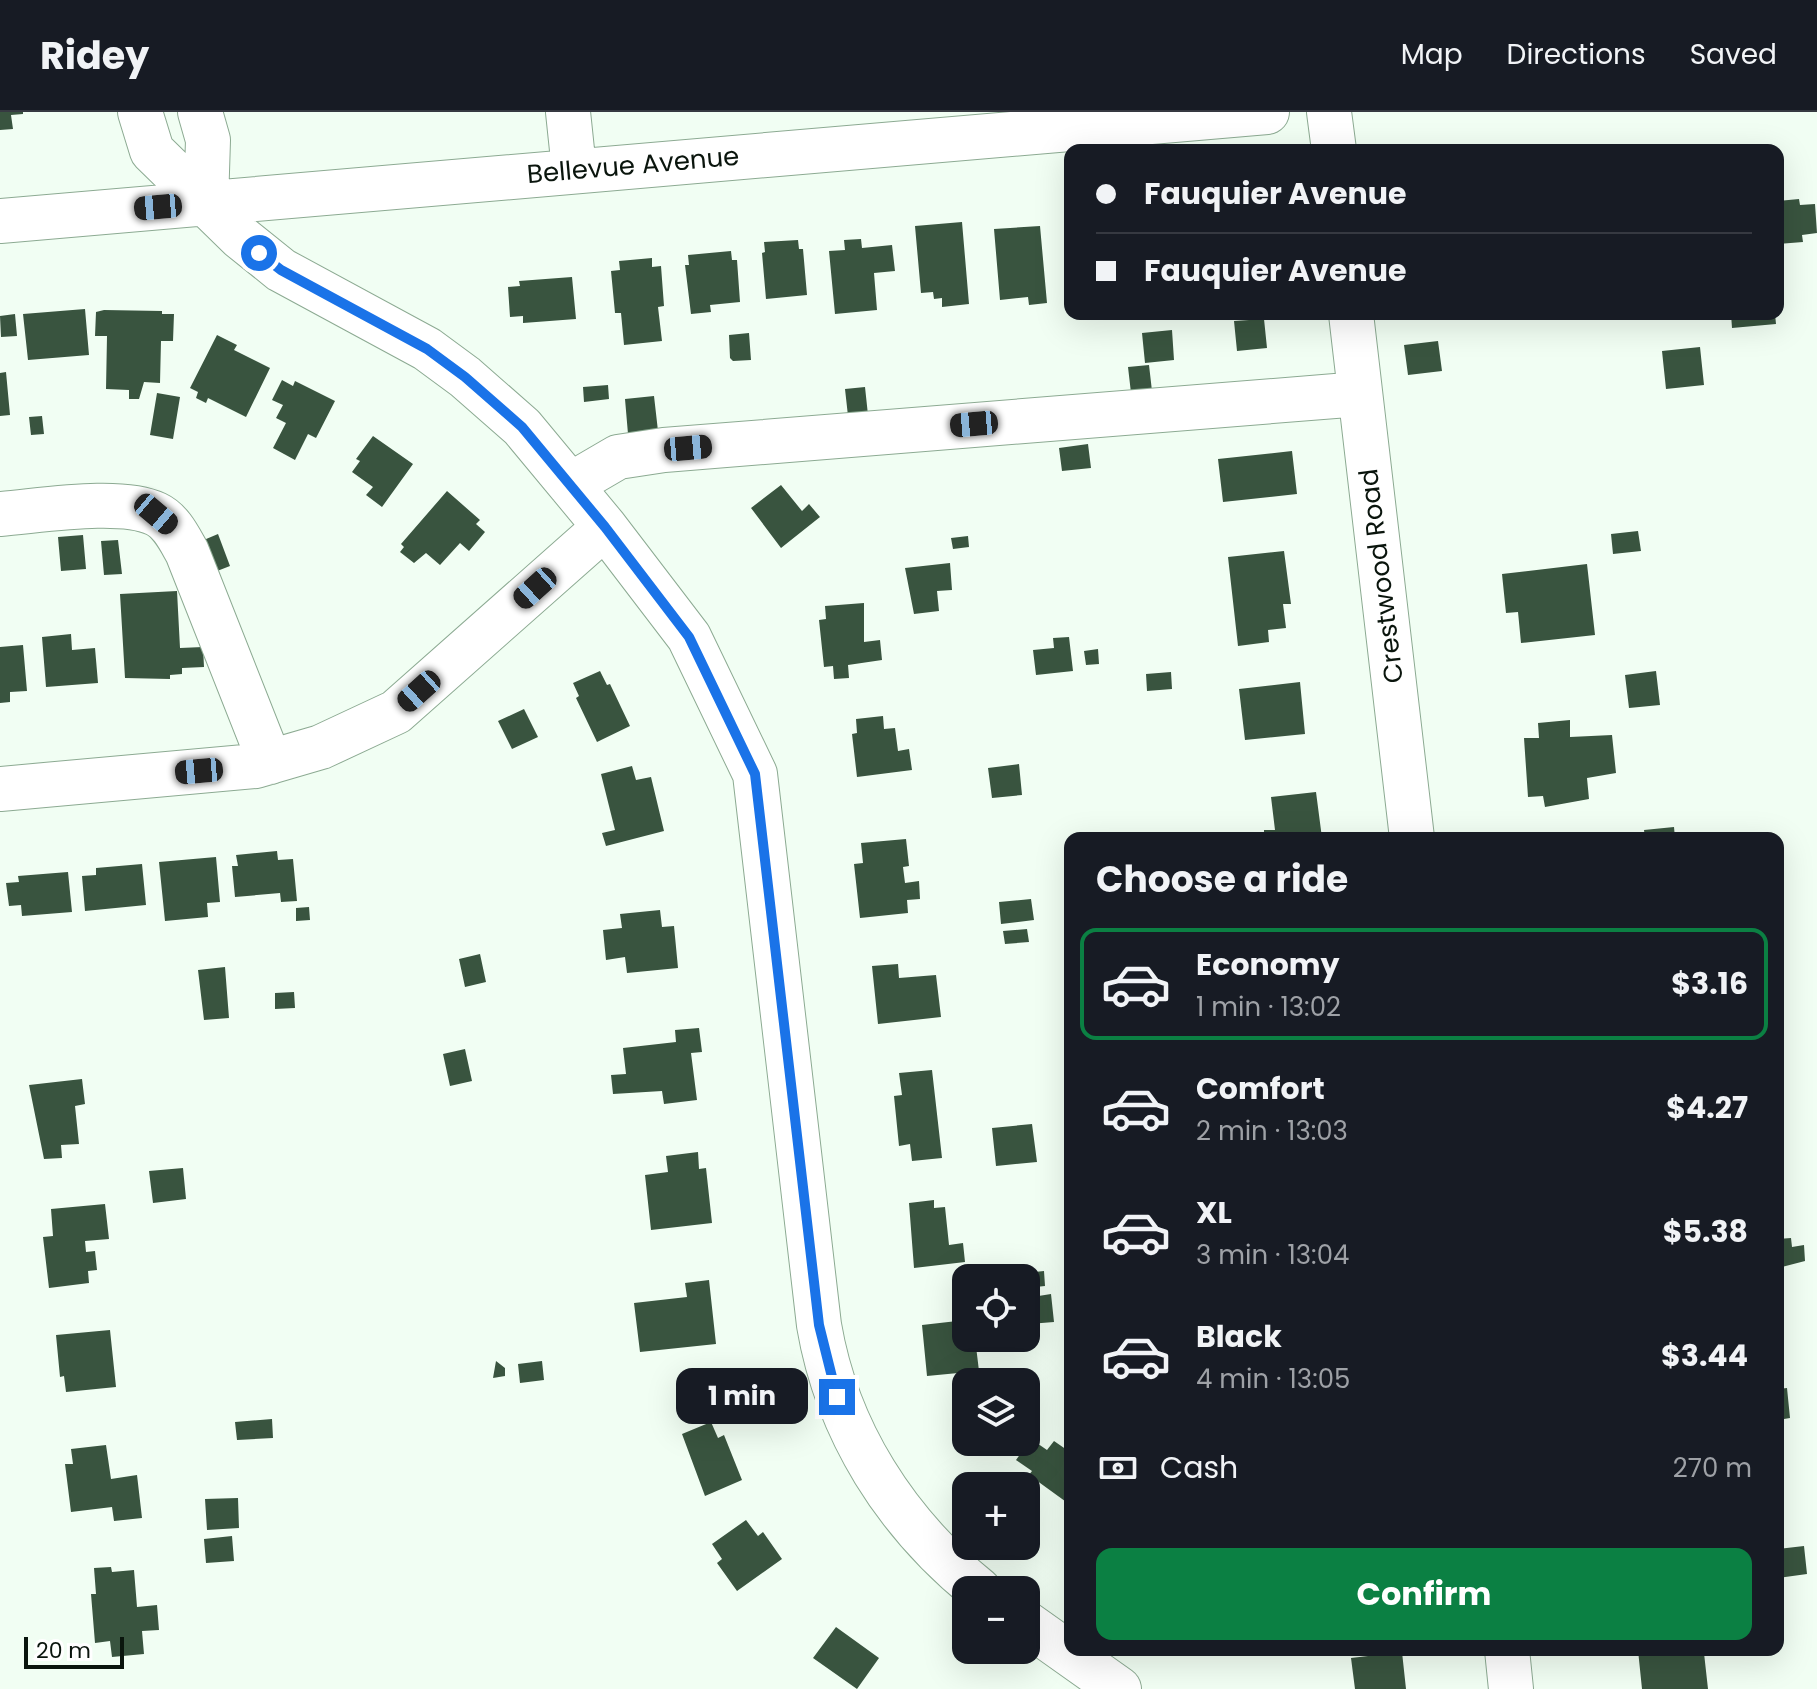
<!DOCTYPE html>
<meta charset="utf-8">
<style>
body{margin:0;font-family:Poppins,sans-serif;background:#20242c;color:#f1f3f6;height:100vh;display:flex;flex-direction:column;font-size:30px;white-space:nowrap}
*{box-sizing:border-box;margin:0}
p{font-size:26px;color:#9ea1a6}
.icon{flex:none;width:44px;height:44px;fill:none;stroke:currentColor;stroke-width:2;stroke-linecap:round;stroke-linejoin:round}
.map{position:relative;flex:1;overflow:hidden}
.drawer{position:absolute;left:1064px;top:720px;width:720px;height:824px;display:flex;flex-direction:column;background:#171b24;border-radius:16px;box-shadow:0 8px 32px #0002}
.drawer>*{flex:none}
.guide{position:absolute;left:1064px;top:32px;width:720px;height:176px;border-radius:16px;box-shadow:0 8px 32px #0002;display:grid;align-content:center;height:176px;padding:0 32px;background:#171b24}
.buttons{position:absolute;left:952px;top:1152px;display:grid;gap:16px}
.buttons a{display:grid;place-items:center;width:88px;height:88px;border-radius:16px;background:#171b24;box-shadow:0 8px 32px #0002;font-size:40px}
.scale{position:absolute;left:24px;bottom:20px;width:100px;box-sizing:border-box;padding-left:8px;border:4px solid #0a150d;border-top:0;font-size:22px;line-height:28px;white-space:nowrap;color:#0a150d;-webkit-text-stroke:6px #fff;paint-order:stroke}
.end{position:absolute;width:36px;height:36px;margin:-18px;border:10px solid #1a73e8;background:#fff;box-shadow:0 0 0 4px #fff}
.from{border-radius:50%}
.bubble{position:absolute;height:56px;border-radius:16px;background:#171b24;box-shadow:0 8px 32px #0002;font-size:26px;font-weight:700;line-height:56px;text-align:center}
.car{position:absolute;width:24px;height:48px;margin:-24px -12px;border-radius:10px;box-shadow:0 0 6px 2px #0007;background:linear-gradient(#222 24%,#8ab4d8 0 40%,#222 0 76%,#8ab4d8 0 86%,#222 0)}
.guide b{display:flex;align-items:center;gap:28px;height:76px;font-size:30px}
.guide b+b{border-top:2px solid #363941}
.guide i{width:20px;height:20px;background:#f1f3f6}
ul{padding:0;list-style:none}
li{display:flex;align-items:center;gap:24px;height:112px;margin:0 16px 12px;padding:0 16px;border:4px solid transparent;border-radius:16px}
li div{flex:1}
li b{display:block;font-size:30px}
li em{font-style:normal;font-weight:700}
li.current{border-color:#0b8043}
li>.icon{width:72px;height:72px;stroke-width:1.5}
h2{padding:0 32px;font-size:36px;line-height:96px}
.pay{display:flex;align-items:center;gap:20px;height:88px;padding:0 32px;font-size:30px}
.pay p{margin-inline-start:auto}
.primary-button{display:flex;gap:16px;margin-top:auto;padding:16px 32px}
.primary-button a{flex:1;height:92px;border-radius:16px;background:#0b8043;color:#fff;font-size:32px;font-weight:700;line-height:92px;text-align:center}
header{display:flex;align-items:center;gap:48px;box-sizing:border-box;height:112px;padding:0 40px;background:#171b24;border-bottom:2px solid #363941}
header strong{font-size:38px}
nav{display:flex;gap:44px;margin-inline-start:auto;font-size:28px}
.map>svg:first-child{display:block}
.building{fill:#39543f}
.lines{fill:none;stroke-linecap:round;stroke-linejoin:round}
.minor-casing{stroke:#8caa92;stroke-width:46}
.minor{stroke:#fff;stroke-width:44}
.route{stroke:#1a73e8;stroke-width:10}
.labels{text-anchor:middle;stroke-width:8;stroke-linejoin:round;paint-order:stroke}
.street-label{font-size:26px;fill:#0a150d;stroke:#fff}
</style>
<header>
<strong>Ridey</strong>
<nav><a>Map</a><a>Directions</a><a>Saved</a></nav>
</header>
<div class="map">
<svg width="1817" height="1577" viewBox="0 0 1817 1577">
<rect width="100%" height="100%" fill="#f1fef3"/>
<path class="building" d="M0 0H23V2L11 3 13 17 0 18Z
M1799 87 1800 93 1815 92 1817 121 1802 123 1803 130 1778 132V89Z
M962 110 969 192 942 195V186L934 187 933 180 921 181 915 114Z
M1040 114 1047 191 1029 193 1028 185 1000 188 994 117Z
M861 127 862 136 892 133 895 159 874 161 877 198 835 202 829 139 845 138 844 128Z
M798 128 799 137H803L807 183 766 187 762 141 765 140 764 130Z
M731 139 732 148H737L740 190 710 193 711 200 691 202 685 153H689L688 143Z
M652 146V155L661 154 664 194 658 195 662 229 624 233 621 201H615L611 159 620 158 619 149Z
M572 165 576 207 523 211V204L510 205 508 175 520 174 519 169Z
M85 197 89 243 28 248 23 202Z
M104 198 162 199V202H174L173 229H161L160 271 144 270 139 287H129V278L106 277 107 224H95L96 200Z
M15 202 17 224 1 225 0 204Z
M1731 202H1775L1776 212 1732 216Z
M1264 207 1267 236 1237 239 1234 209Z
M1172 218 1174 248 1145 251 1142 221Z
M749 221 751 248 733 249 730 246 729 223Z
M217 223 237 233 234 238 270 256 246 305 208 286 206 291 196 286 198 280 190 276Z
M1438 229 1442 259 1408 263 1404 233Z
M1700 235 1704 273 1666 277 1662 239Z
M1149 253 1152 279 1131 281 1128 255Z
M6 260 10 303 0 304V261Z
M282 268 293 274 295 269 335 289 316 326 308 322 295 348 273 336 286 311 276 306 283 293 272 288Z
M608 273 609 287 584 290 583 275Z
M865 275 868 303 848 304 845 277Z
M157 281 180 285 173 327 150 323Z
M654 284 658 319 628 322 625 287Z
M42 304 44 322 31 323 29 305Z
M373 324 413 352 382 395 366 383 373 375 352 360 360 349 356 347Z
M1088 332 1091 356 1062 359 1059 336Z
M1292 339 1297 382 1223 390 1218 347Z
M781 373 802 399 809 392 820 405 781 436 751 396Z
M447 379 480 408 476 412 485 420 469 439 460 431 440 453 426 441 414 451 400 440 404 435 401 432Z
M1638 419 1641 439 1613 442 1611 422Z
M218 422 230 454 212 461 199 430Z
M83 423 86 457 61 459 58 425Z
M968 424 969 435 953 437 951 426Z
M118 428 122 462 104 463 101 429Z
M1284 439 1291 492H1283L1286 516 1268 518 1269 530 1238 534 1228 445Z
M950 451 952 478 937 479 939 499 914 502 905 456Z
M1587 452 1595 523 1521 531 1518 500 1506 501 1502 462Z
M177 479 180 536 203 535 204 555 182 556V562L170 563V567L125 566 120 482Z
M864 491V530L880 528 882 548 848 553 849 566 834 567 833 554 824 555 819 508 826 507 825 494Z
M71 522 72 538 95 536 98 571 46 575 42 525Z
M1069 525 1073 559 1036 563 1033 538 1054 536 1053 526Z
M23 533 27 579 10 580V590L0 591V535Z
M1098 537 1099 552 1086 553 1084 539Z
M600 559 607 573 610 572 630 614 597 630 576 586 579 584 573 571Z
M1656 559 1660 593 1629 596 1625 563Z
M1171 560 1172 577 1147 579 1146 562Z
M1300 570 1305 622 1245 628 1239 577Z
M524 597 538 625 512 637 498 609Z
M883 604 884 617 895 616 898 639 909 637 912 658 857 665 852 622 857 621 856 607Z
M1570 608V625L1612 623 1616 661 1587 666 1589 687 1545 695 1543 684 1528 685 1524 626H1539L1538 611Z
M1019 652 1022 683 992 686 988 656Z
M632 654 636 668 651 665 664 719 606 734 602 721 615 718 601 662Z
M1316 680 1322 726H1264V718H1275L1271 685Z
M1674 715 1675 726H1645L1644 718Z
M906 727 909 754 903 755 905 771 919 769 920 787 907 788 908 801 860 806 854 752 863 751 861 731Z
M277 739 278 748 293 747 297 789 281 790 280 781 235 785 232 754H238L236 743Z
M216 745 220 790 207 791 208 805 165 809 159 750Z
M142 752 146 793 85 799 82 764 96 763V756Z
M68 760 72 800 22 804 21 793 9 794 6 771 19 770 18 764Z
M1031 787 1034 808 1001 812 999 790Z
M309 795 310 808 296 809V796Z
M660 798 662 815 674 814 678 856 627 861 625 845 606 848 603 818 622 816 620 802Z
M1027 817 1029 830 1005 832 1003 819Z
M480 842 486 870 465 875 459 847Z
M898 852 899 866 936 863 941 905 878 912 872 854Z
M225 855 229 906 204 908 198 858Z
M294 880 295 896 275 897V881Z
M699 916 702 940 691 941 697 988 664 992 662 979 613 982 611 963 626 962 623 936 676 930 675 918Z
M465 937 472 969 450 974 443 942Z
M932 958 942 1046 912 1049 910 1032 899 1034 894 984 902 983 899 961Z
M82 967 85 992 75 994 79 1032 61 1033 62 1046 44 1047 29 973Z
M1032 1012 1037 1050 996 1054 992 1016Z
M698 1040 699 1057 706 1056 712 1111 651 1118 645 1063 668 1060 666 1044Z
M183 1056 186 1087 153 1091 149 1059Z
M934 1088V1096L945 1095 949 1133 963 1131 965 1150 914 1156 909 1091Z
M105 1092 109 1127 85 1129 86 1140 95 1139 97 1158 88 1159 89 1171 49 1176 43 1125 53 1124 51 1097Z
M1791 1126 1792 1135 1804 1133 1805 1149 1778 1156V1127Z
M1044 1159 1045 1174 1026 1176 1025 1161Z
M709 1168 716 1232 640 1240 634 1191 687 1185 685 1171Z
M1051 1182 1054 1210 1029 1212 1026 1186Z
M966 1208V1226H975L979 1259 927 1264 922 1213Z
M110 1218 116 1275 66 1280 64 1264 60 1265 56 1223Z
M496 1249 505 1256V1264L493 1266Z
M542 1249 544 1268 520 1271 518 1252Z
M1787 1276 1790 1306 1778 1308V1277Z
M272 1307 273 1326 237 1328 235 1310Z
M711 1310 718 1326 724 1323 742 1368 705 1384 682 1322Z
M1031 1327 1047 1338 1054 1329 1067 1338 1070 1334 1069 1392 1029 1363 1032 1359 1016 1348Z
M106 1333 111 1367 137 1363 142 1406 114 1409 112 1395 71 1400 65 1352H73L71 1337Z
M238 1386 239 1416 207 1418 205 1387Z
M746 1408 758 1424 763 1420 782 1447 737 1479 717 1451 722 1447 712 1432Z
M232 1424 234 1449 206 1451 204 1427Z
M1804 1434 1807 1462 1778 1466V1437Z
M111 1455 112 1460 134 1458 137 1495 157 1493 159 1518 142 1519 144 1542 112 1545 110 1529 95 1531 91 1482H96L94 1456Z
M836 1515 879 1546 857 1577 813 1546Z
M1638 1538H1675L1676 1543 1704 1541 1708 1577H1642Z
M1402 1540 1406 1577H1355L1351 1546Z"/>
<g class="lines">
<defs>
<path id="minor" d="M140 0 152 39 240 125 281 158 427 237 465 265 522 315 605 415 689 525 755 662 819 1213C837 1319 896 1411 979 1478
M200 0 208 28 206 91
M568 0 574 57
M1329 0 1334 38
M0 109 1267 0
M1351 202 1412 726
M570 373 618 345 664 338 1360 282
M0 402C40 399 120 385 156 402 171 409 179 426 187 440L270 650
M0 677 256 654 321 635 396 600 605 415
M1026 1511 1119 1577
M1507 1538 1511 1577"/>
</defs>
<use href="#minor" class="minor-casing"/>
<use href="#minor" class="minor"/>
</g>
<g class="lines">
<path class="route" d="M259 141 281 158 427 237 465 265 522 315 605 415 689 525 755 662 819 1213 837 1285"/>
</g>
<g class="labels">
<g class="street-label">
<text transform="translate(633 53) rotate(-5)" y="9">Bellevue Avenue</text>
<text transform="translate(1381 464) rotate(-97)" y="9">Crestwood Road</text>
</g>
</g>
</svg>
<div class="buttons">
<a><svg class="icon" aria-label="locate" viewBox="0 0 24 24"><circle cx="12" cy="12" r="6"/><path d="M12 2v4M12 18v4M2 12h4M18 12h4"/></svg></a>
<a><svg class="icon" aria-label="layers" viewBox="0 0 24 24"><path d="M12 4l9 5-9 5-9-5zM3 14l9 5 9-5"/></svg></a>
<a>+</a>
<a>−</a>
</div>
<div class="scale">20 m</div>
<i class="end from" style="left:259px;top:141px"></i>
<i class="end" style="left:837px;top:1285px"></i>
<div class="bubble" style="left:676px;top:1256px;width:132px">1 min</div>
<i class="car" style="left:158px;top:95px;rotate:265deg"></i>
<i class="car" style="left:974px;top:312px;rotate:265deg"></i>
<i class="car" style="left:688px;top:336px;rotate:85deg"></i>
<i class="car" style="left:156px;top:402px;rotate:130deg"></i>
<i class="car" style="left:535px;top:476px;rotate:228deg"></i>
<i class="car" style="left:419px;top:579px;rotate:228deg"></i>
<i class="car" style="left:199px;top:659px;rotate:265deg"></i>
<div class="guide">
<b><i class="from"></i>Fauquier Avenue</b>
<b><i></i>Fauquier Avenue</b>
</div>
<section class="drawer">
<h2>Choose a ride</h2>
<ul>
<li class="current"><svg class="icon" aria-label="car" viewBox="0 0 24 24"><path d="M5 17H2v-5l4-1 3-4h7l3 4 3 1v5h-3M9 17h6M6 11h13"/><circle cx="7" cy="17" r="2"/><circle cx="17" cy="17" r="2"/></svg><div><b>Economy</b><p>1 min · 13:02</p></div><em>$3.16</em></li>
<li><svg class="icon" aria-label="car" viewBox="0 0 24 24"><path d="M5 17H2v-5l4-1 3-4h7l3 4 3 1v5h-3M9 17h6M6 11h13"/><circle cx="7" cy="17" r="2"/><circle cx="17" cy="17" r="2"/></svg><div><b>Comfort</b><p>2 min · 13:03</p></div><em>$4.27</em></li>
<li><svg class="icon" aria-label="car" viewBox="0 0 24 24"><path d="M5 17H2v-5l4-1 3-4h7l3 4 3 1v5h-3M9 17h6M6 11h13"/><circle cx="7" cy="17" r="2"/><circle cx="17" cy="17" r="2"/></svg><div><b>XL</b><p>3 min · 13:04</p></div><em>$5.38</em></li>
<li><svg class="icon" aria-label="car" viewBox="0 0 24 24"><path d="M5 17H2v-5l4-1 3-4h7l3 4 3 1v5h-3M9 17h6M6 11h13"/><circle cx="7" cy="17" r="2"/><circle cx="17" cy="17" r="2"/></svg><div><b>Black</b><p>4 min · 13:05</p></div><em>$3.44</em></li>
</ul>
<div class="pay"><svg class="icon" aria-label="cash" viewBox="0 0 24 24"><path d="M3 7h18v10H3z"/><circle cx="12" cy="12" r="2"/></svg>Cash<p>270 m</p></div>
<div class="primary-button"><a>Confirm</a></div>
</section>
</div>
